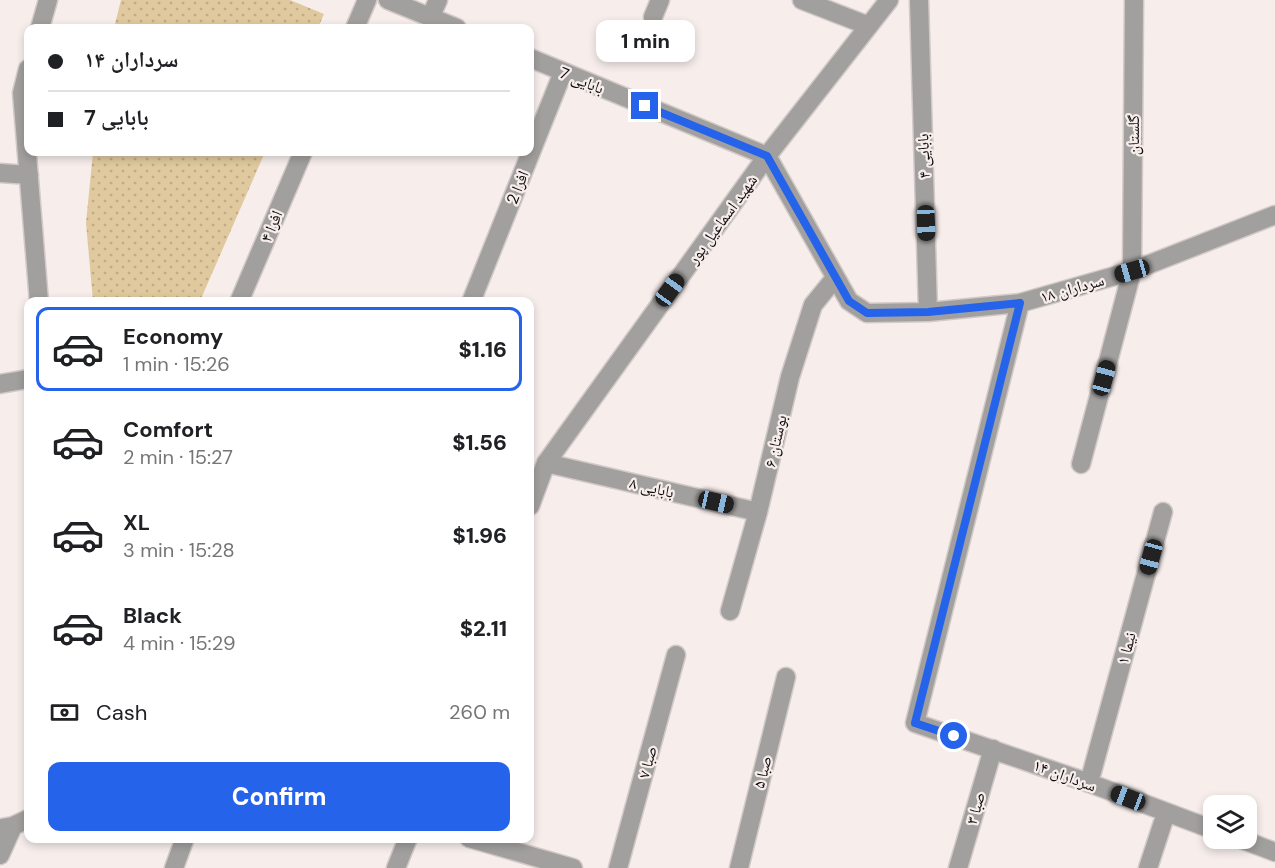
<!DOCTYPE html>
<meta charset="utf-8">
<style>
body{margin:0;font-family:"DM Sans","Noto Naskh Arabic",sans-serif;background:#f6f6f6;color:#202124;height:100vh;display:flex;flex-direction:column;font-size:22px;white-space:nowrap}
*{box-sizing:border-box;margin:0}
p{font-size:20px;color:#757577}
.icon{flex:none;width:33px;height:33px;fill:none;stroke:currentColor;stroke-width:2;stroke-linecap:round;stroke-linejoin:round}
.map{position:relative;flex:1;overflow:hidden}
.sheet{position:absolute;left:24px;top:297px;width:510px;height:546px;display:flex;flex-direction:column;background:#fff;border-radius:12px;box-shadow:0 3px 9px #0003}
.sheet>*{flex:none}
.banner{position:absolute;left:24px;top:24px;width:510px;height:132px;border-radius:12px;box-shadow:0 3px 9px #0003;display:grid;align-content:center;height:132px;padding:0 24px;background:#fff}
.fabs{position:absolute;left:1203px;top:795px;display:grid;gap:12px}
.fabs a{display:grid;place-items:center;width:54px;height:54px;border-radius:12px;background:#fff;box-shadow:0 3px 9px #0003;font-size:30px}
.end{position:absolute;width:27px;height:27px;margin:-14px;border:8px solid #2563eb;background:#fff;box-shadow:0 0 0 3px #fff}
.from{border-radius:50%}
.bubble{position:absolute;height:42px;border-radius:12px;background:#fff;box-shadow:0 3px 9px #0003;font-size:20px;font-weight:800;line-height:42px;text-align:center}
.car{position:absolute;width:18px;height:36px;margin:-18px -9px;border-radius:8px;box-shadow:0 0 4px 2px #0007;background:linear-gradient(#222 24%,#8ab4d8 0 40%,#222 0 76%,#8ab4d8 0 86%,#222 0)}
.banner b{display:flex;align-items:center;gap:21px;height:57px;font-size:22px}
.banner b+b{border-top:2px solid #e0e0e0}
.banner i{width:15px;height:15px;background:#202124}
ul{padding:10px 0 0;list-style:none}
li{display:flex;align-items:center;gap:18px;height:84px;margin:0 12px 9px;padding:0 12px;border:3px solid transparent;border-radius:12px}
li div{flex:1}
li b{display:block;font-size:22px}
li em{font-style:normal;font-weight:800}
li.active{border-color:#2563eb}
li>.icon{width:54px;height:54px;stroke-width:1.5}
.pay{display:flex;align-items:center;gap:15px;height:66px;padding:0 24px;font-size:22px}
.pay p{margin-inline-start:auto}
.cta{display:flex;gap:12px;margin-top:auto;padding:12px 24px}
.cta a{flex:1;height:69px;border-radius:12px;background:#2563eb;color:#fff;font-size:24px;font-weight:800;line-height:69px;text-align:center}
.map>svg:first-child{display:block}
.park{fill:url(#park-dots)}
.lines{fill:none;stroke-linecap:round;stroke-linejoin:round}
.minor-casing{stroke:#d2cac8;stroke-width:21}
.minor{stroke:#a2a09e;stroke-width:18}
.route{stroke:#2563eb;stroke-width:8}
.labels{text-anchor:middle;stroke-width:4.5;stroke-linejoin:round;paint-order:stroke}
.street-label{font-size:16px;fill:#0e0b0b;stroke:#f7eeec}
</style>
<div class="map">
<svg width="1275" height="868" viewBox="0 0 1275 868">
<defs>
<pattern id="park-dots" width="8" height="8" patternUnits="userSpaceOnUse" patternTransform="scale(1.5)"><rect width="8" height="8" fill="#e0c99e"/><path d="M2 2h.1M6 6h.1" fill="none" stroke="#bfab87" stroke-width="1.8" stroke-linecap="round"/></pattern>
</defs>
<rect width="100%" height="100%" fill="#f7eeec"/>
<path class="park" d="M121 0H290L324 14 318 28H114Z
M93 152H265L200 301H93L86 223Z"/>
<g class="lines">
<defs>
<path id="minor" d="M388 0 457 28
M802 0 869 26
M919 0 928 312
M653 17 660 0
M430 18 438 0
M40 28 48 0
M355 28 367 0
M530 58 767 156 849 301 867 313 928 312 1020 303 1132 271 1275 215
M28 69 22 93 39 302
M0 173 29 175
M239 302 303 152
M471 302 563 72
M1020 303 915 723 1089 783 1214 830
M0 384 28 379
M546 463 758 512
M1081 464 1132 271 1134 0
M530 506 546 463 767 156 889 0
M730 611 758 512 790 377 813 305 835 278
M1089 783 1163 512
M2 828 13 826 28 819
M469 838 573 868
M1238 838 1275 852
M0 855 13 826
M174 868 185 838
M396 868 408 838
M618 868 676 655
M739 868 786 677
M958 868 993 749
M1148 868 1166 813"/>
</defs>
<use href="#minor" class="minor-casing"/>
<use href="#minor" class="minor"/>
</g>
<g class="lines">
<path class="route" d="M645 106 767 156 849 301 867 313 928 312 1020 303 915 723 954 736"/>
</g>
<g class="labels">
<g class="street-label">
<text transform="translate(582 80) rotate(22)" y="6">بابایی 7</text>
<text transform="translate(1133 135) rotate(-90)" y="6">گلستان</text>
<text transform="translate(923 156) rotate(-92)" y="6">بابایی ۴</text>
<text transform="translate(517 187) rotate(-68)" y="6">افرا 2</text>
<text transform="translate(722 219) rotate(-54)" y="6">شهید اسماعیل پور</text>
<text transform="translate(271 226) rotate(-67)" y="6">افرا ۴</text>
<text transform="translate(1072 288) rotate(-16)" y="6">سرداران ۱۸</text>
<text transform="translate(775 441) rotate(-77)" y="6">بوستان ۶</text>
<text transform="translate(652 487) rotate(13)" y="6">بابایی ۸</text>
<text transform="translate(1126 648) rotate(-75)" y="6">نیما ۱</text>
<text transform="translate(647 762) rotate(-75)" y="6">صبا ۷</text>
<text transform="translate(762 772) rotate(-76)" y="6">صبا ۵</text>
<text transform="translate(1065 775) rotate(20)" y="6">سرداران ۱۴</text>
<text transform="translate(975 808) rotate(-74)" y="6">صبا ۳</text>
</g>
</g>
</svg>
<div class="fabs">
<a><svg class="icon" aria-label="layers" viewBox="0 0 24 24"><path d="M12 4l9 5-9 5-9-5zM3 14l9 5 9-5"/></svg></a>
</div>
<i class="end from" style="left:954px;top:736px"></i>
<i class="end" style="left:645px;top:106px"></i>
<div class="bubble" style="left:596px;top:20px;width:99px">1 min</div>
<i class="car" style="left:926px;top:223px;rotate:178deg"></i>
<i class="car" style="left:1132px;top:271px;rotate:254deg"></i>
<i class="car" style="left:670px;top:290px;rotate:36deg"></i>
<i class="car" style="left:1104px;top:378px;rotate:15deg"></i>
<i class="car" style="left:716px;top:502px;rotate:103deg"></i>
<i class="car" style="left:1151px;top:557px;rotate:195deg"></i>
<i class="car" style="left:1128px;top:798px;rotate:291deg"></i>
<div class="banner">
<b><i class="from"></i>سرداران ۱۴</b>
<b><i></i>بابایی 7</b>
</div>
<section class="sheet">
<ul>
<li class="active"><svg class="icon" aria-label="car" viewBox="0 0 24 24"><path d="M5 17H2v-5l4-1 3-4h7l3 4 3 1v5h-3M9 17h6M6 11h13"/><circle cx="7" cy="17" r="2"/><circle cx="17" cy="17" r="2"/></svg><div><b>Economy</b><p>1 min · 15:26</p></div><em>$1.16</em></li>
<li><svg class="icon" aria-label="car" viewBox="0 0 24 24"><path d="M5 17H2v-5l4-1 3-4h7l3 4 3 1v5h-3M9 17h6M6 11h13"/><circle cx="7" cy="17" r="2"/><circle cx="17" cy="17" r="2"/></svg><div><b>Comfort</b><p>2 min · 15:27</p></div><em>$1.56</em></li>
<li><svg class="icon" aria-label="car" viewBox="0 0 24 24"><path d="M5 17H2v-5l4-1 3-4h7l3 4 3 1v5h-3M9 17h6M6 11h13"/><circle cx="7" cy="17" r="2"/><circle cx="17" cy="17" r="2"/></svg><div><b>XL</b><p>3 min · 15:28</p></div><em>$1.96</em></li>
<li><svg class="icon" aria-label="car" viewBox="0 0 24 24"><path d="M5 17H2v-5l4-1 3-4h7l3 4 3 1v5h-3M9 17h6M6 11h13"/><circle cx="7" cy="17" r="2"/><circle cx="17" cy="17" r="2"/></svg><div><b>Black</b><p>4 min · 15:29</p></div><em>$2.11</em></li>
</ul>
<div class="pay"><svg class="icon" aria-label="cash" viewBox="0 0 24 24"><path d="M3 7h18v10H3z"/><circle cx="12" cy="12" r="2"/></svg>Cash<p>260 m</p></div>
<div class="cta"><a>Confirm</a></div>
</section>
</div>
